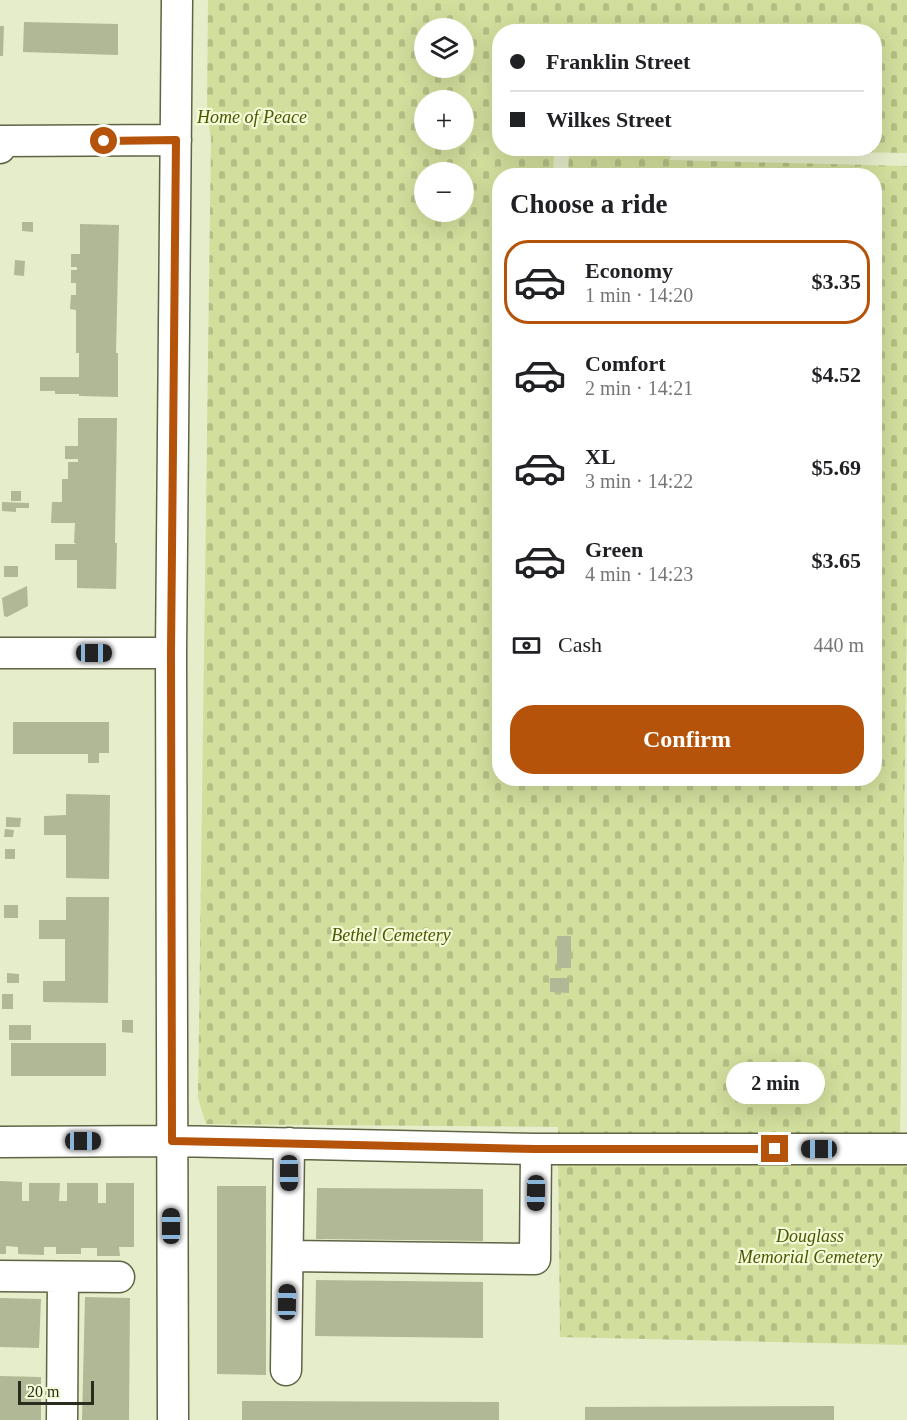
<!DOCTYPE html>
<meta charset="utf-8">
<style>
body{margin:0;font-family:Georgia,serif;background:#f6f6f6;color:#202124;height:100vh;display:flex;flex-direction:column;font-size:22px;white-space:nowrap}
*{box-sizing:border-box;margin:0}
p{font-size:20px;color:#757577}
.icon{flex:none;width:33px;height:33px;fill:none;stroke:currentColor;stroke-width:2;stroke-linecap:round;stroke-linejoin:round}
.map{position:relative;flex:1;overflow:hidden}
.panel{position:absolute;left:492px;top:168px;width:390px;height:618px;display:flex;flex-direction:column;background:#fff;border-radius:24px;box-shadow:0 6px 24px #0002}
.panel>*{flex:none}
.guide{position:absolute;left:492px;top:24px;width:390px;height:132px;border-radius:24px;box-shadow:0 6px 24px #0002;display:grid;align-content:center;height:132px;padding:0 18px;background:#fff}
.controls{position:absolute;left:414px;top:18px;display:grid;gap:12px}
.controls a{display:grid;place-items:center;width:60px;height:60px;border-radius:50%;background:#fff;box-shadow:0 6px 24px #0002;font-size:30px}
.scale{position:absolute;left:18px;bottom:15px;width:76px;box-sizing:border-box;padding-left:6px;border:3px solid #2a2c1f;border-top:0;font-size:16px;line-height:21px;white-space:nowrap;color:#2a2c1f;-webkit-text-stroke:4px #f3fbd7;paint-order:stroke}
.end{position:absolute;width:27px;height:27px;margin:-14px;border:8px solid #b45309;background:#fff;box-shadow:0 0 0 3px #fff}
.from{border-radius:50%}
.bubble{position:absolute;height:42px;border-radius:21px;background:#fff;box-shadow:0 6px 24px #0002;font-size:20px;font-weight:700;line-height:42px;text-align:center}
.car{position:absolute;width:18px;height:36px;margin:-18px -9px;border-radius:8px;box-shadow:0 0 4px 2px #0007;background:linear-gradient(#222 24%,#8ab4d8 0 40%,#222 0 76%,#8ab4d8 0 86%,#222 0)}
.guide b{display:flex;align-items:center;gap:21px;height:57px;font-size:22px}
.guide b+b{border-top:2px solid #e0e0e0}
.guide i{width:15px;height:15px;background:#202124}
ul{padding:0;list-style:none}
li{display:flex;align-items:center;gap:18px;height:84px;margin:0 12px 9px;padding:0 6px;border:3px solid transparent;border-radius:24px}
li div{flex:1}
li b{display:block;font-size:22px}
li em{font-style:normal;font-weight:700}
li.selected{border-color:#b45309}
li>.icon{width:54px;height:54px;stroke-width:1.5}
h2{padding:0 18px;font-size:27px;line-height:72px}
.pay{display:flex;align-items:center;gap:15px;height:66px;padding:0 18px;font-size:22px}
.pay p{margin-inline-start:auto}
.action{display:flex;gap:12px;margin-top:auto;padding:12px 18px}
.action a{flex:1;height:69px;border-radius:24px;background:#b45309;color:#fff;font-size:24px;font-weight:700;line-height:69px;text-align:center}
.map>svg:first-child{display:block}
.cemetery{fill:url(#cemetery-stones);fill-rule:evenodd}
.building{fill:#b1b896}
.lines{fill:none;stroke-linecap:round;stroke-linejoin:round}
.minor-casing{stroke:#5f6445;stroke-width:33}
.minor{stroke:#fff;stroke-width:30}
.route{stroke:#b45309;stroke-width:8}
.labels{text-anchor:middle;stroke-width:4.5;stroke-linejoin:round;paint-order:stroke}
.park-label{font-size:18px;font-style:italic;fill:#4d5603;stroke:#f3fbd7}
</style>
<div class="map">
<svg width="907" height="1420" viewBox="0 0 907 1420">
<defs>
<pattern id="cemetery-stones" width="16" height="16" patternUnits="userSpaceOnUse" patternTransform="scale(1.5)"><rect width="16" height="16" fill="#d1de9c"/><path d="M2 7V4a2 2 0 0 1 4 0v3zM10 15v-3a2 2 0 0 1 4 0v3z" fill="#b4bf86"/></pattern>
</defs>
<rect width="100%" height="100%" fill="#e6edca"/>
<path class="cemetery" d="M208 0H907V153L671 149 670 160 907 166V601L900 1139 558 1136V1127L206 1124 198 1098 211 138 207 115ZM424 28H464V68H424ZM500 32H874V148H500ZM424 100H464V140H424ZM554 152 569 153 568 175 874 176V778H500V176L553 175ZM424 172H464V212H424Z
M558 1149H907V1345L560 1337Z"/>
<path class="building" d="M24 22 118 24V55L23 52Z
M0 26H4L3 56H0Z
M22 222H33V232L22 231Z
M80 224 119 225 116 353H118V397L79 396V394H55V391H40V377H79V353H76V310L70 309 71 295H76V283H71V270H77V267H71V254H80Z
M15 260 25 261 24 276 14 275Z
M78 418H117L115 543H117L116 589 77 588V560H55V544H77L74 543 75 523H51L52 502H62V479H68V462H78V459H65V446H78Z
M11 491H21V501H11Z
M2 502 29 503V508H16V512L2 511Z
M4 566H18V577H4Z
M27 586 28 606 7 617 4 616 2 598Z
M13 722H109V753H99V763H88V754H13Z
M66 794 110 795 109 879 66 878V835H44V816L66 815Z
M6 817 21 818 20 827H6Z
M5 829 14 830 13 837H4Z
M5 849H15V859H5Z
M66 897H109L108 1003 43 1002V981H65V939H39V920H66Z
M4 905H18V918H4Z
M557 936H571V968H557Z
M7 973 19 974V983H7Z
M550 978H569V993L550 992Z
M2 994H13V1009H2Z
M122 1020H133V1033L122 1032Z
M9 1025H31V1040H9Z
M11 1043H106V1076H11Z
M0 1181 22 1182V1201H29V1183H60L59 1201H67V1183H98V1203H106V1183H134V1247H119L120 1256H97V1248H81V1254H56V1247H44V1255L18 1254V1247L6 1246V1254H0Z
M217 1186H266V1375L217 1374Z
M317 1188 483 1189V1241L316 1239Z
M316 1280 483 1282V1338L315 1336Z
M85 1297 130 1298 129 1420H82Z
M0 1298 41 1299 39 1348 0 1347Z
M0 1376 41 1377V1420H0Z
M242 1401 499 1402V1420H242Z
M834 1406V1420H585V1407Z"/>
<g class="lines">
<defs>
<path id="minor" d="M0 148V141L176 140
M0 653H171
M0 1142 172 1141 536 1149H907
M288 1256 535 1259 536 1149
M0 1276 119 1277
M286 1370 289 1143
M62 1420 63 1277
M173 1420 171 653 177 0"/>
</defs>
<use href="#minor" class="minor-casing"/>
<use href="#minor" class="minor"/>
</g>
<g class="lines">
<path class="route" d="M104 141 176 140 171 653 172 1141 536 1149H775"/>
</g>
<g class="labels">
<g class="park-label">
<text x="252" y="123">Home of Peace</text>
<text x="391" y="941">Bethel Cemetery</text>
<text x="810" y="1242">Douglass<tspan x="810" dy="21">Memorial Cemetery</tspan></text>
</g>
</g>
</svg>
<div class="controls">
<a><svg class="icon" aria-label="layers" viewBox="0 0 24 24"><path d="M12 4l9 5-9 5-9-5zM3 14l9 5 9-5"/></svg></a>
<a>+</a>
<a>−</a>
</div>
<div class="scale">20 m</div>
<i class="end from" style="left:104px;top:141px"></i>
<i class="end" style="left:775px;top:1149px"></i>
<div class="bubble" style="left:726px;top:1062px;width:99px">2 min</div>
<i class="car" style="left:94px;top:653px;rotate:90deg"></i>
<i class="car" style="left:83px;top:1141px;rotate:90deg"></i>
<i class="car" style="left:819px;top:1149px;rotate:270deg"></i>
<i class="car" style="left:289px;top:1173px;rotate:180deg"></i>
<i class="car" style="left:536px;top:1193px;rotate:181deg"></i>
<i class="car" style="left:171px;top:1226px;rotate:0deg"></i>
<i class="car" style="left:287px;top:1302px;rotate:1deg"></i>
<div class="guide">
<b><i class="from"></i>Franklin Street</b>
<b><i></i>Wilkes Street</b>
</div>
<section class="panel">
<h2>Choose a ride</h2>
<ul>
<li class="selected"><svg class="icon" aria-label="car" viewBox="0 0 24 24"><path d="M5 17H2v-5l4-1 3-4h7l3 4 3 1v5h-3M9 17h6M6 11h13"/><circle cx="7" cy="17" r="2"/><circle cx="17" cy="17" r="2"/></svg><div><b>Economy</b><p>1 min · 14:20</p></div><em>$3.35</em></li>
<li><svg class="icon" aria-label="car" viewBox="0 0 24 24"><path d="M5 17H2v-5l4-1 3-4h7l3 4 3 1v5h-3M9 17h6M6 11h13"/><circle cx="7" cy="17" r="2"/><circle cx="17" cy="17" r="2"/></svg><div><b>Comfort</b><p>2 min · 14:21</p></div><em>$4.52</em></li>
<li><svg class="icon" aria-label="car" viewBox="0 0 24 24"><path d="M5 17H2v-5l4-1 3-4h7l3 4 3 1v5h-3M9 17h6M6 11h13"/><circle cx="7" cy="17" r="2"/><circle cx="17" cy="17" r="2"/></svg><div><b>XL</b><p>3 min · 14:22</p></div><em>$5.69</em></li>
<li><svg class="icon" aria-label="car" viewBox="0 0 24 24"><path d="M5 17H2v-5l4-1 3-4h7l3 4 3 1v5h-3M9 17h6M6 11h13"/><circle cx="7" cy="17" r="2"/><circle cx="17" cy="17" r="2"/></svg><div><b>Green</b><p>4 min · 14:23</p></div><em>$3.65</em></li>
</ul>
<div class="pay"><svg class="icon" aria-label="cash" viewBox="0 0 24 24"><path d="M3 7h18v10H3z"/><circle cx="12" cy="12" r="2"/></svg>Cash<p>440 m</p></div>
<div class="action"><a>Confirm</a></div>
</section>
</div>
